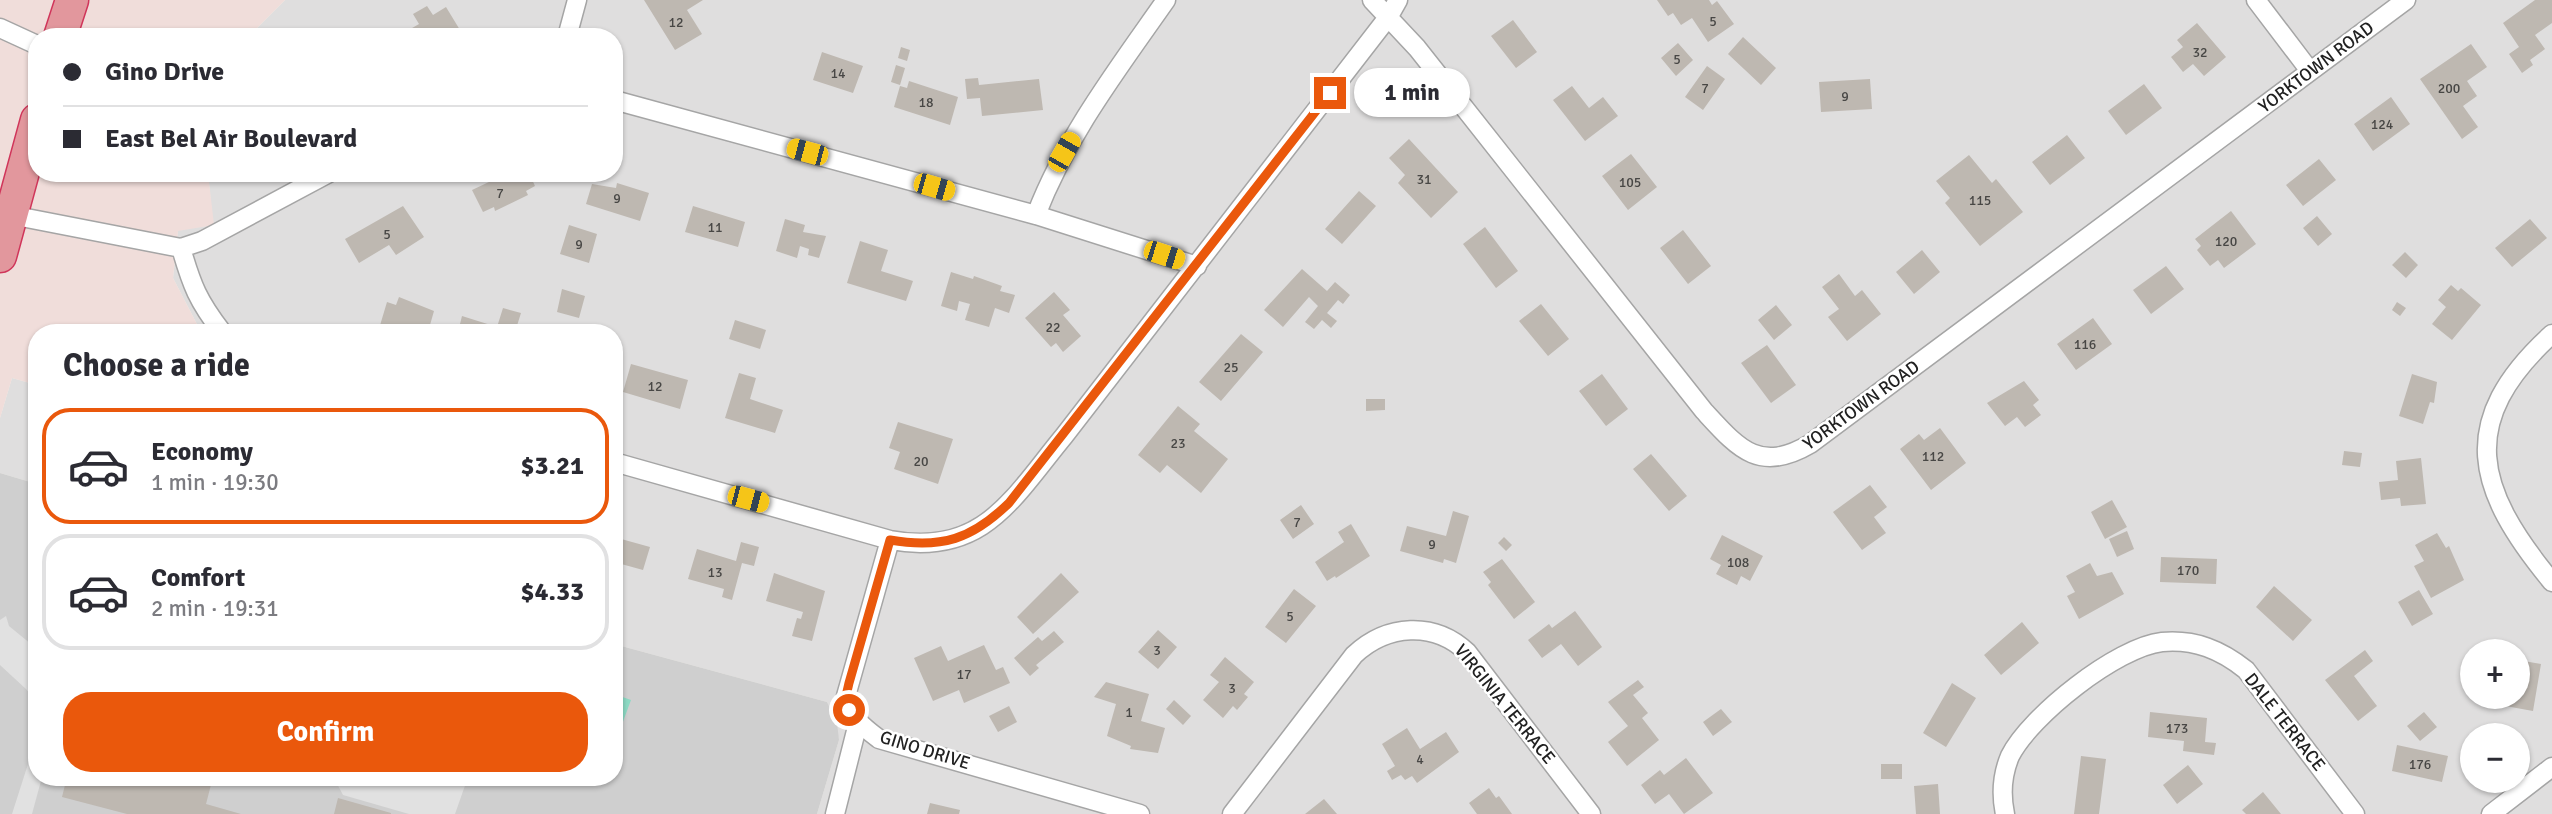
<!DOCTYPE html>
<meta charset="utf-8">
<style>
body{margin:0;font-family:Signika,sans-serif;background:#f7f7f7;color:#2b2b33;height:100vh;display:flex;flex-direction:column;font-size:26px;white-space:nowrap}
*{box-sizing:border-box;margin:0}
p{font-size:23px;color:#7c7c81}
.icon{flex:none;width:38px;height:38px;fill:none;stroke:currentColor;stroke-width:2;stroke-linecap:round;stroke-linejoin:round}
.map{position:relative;flex:1;overflow:hidden}
.panel{position:absolute;left:28px;top:324px;width:595px;height:462px;display:flex;flex-direction:column;background:#fff;border-radius:28px;box-shadow:0 2px 5px #0004}
.panel>*{flex:none}
.banner{position:absolute;left:28px;top:28px;width:595px;height:154px;border-radius:28px;box-shadow:0 2px 5px #0004;display:grid;align-content:center;height:154px;padding:0 35px;background:#fff}
.fabs{position:absolute;left:2460px;top:639px;display:grid;gap:14px}
.fabs a{display:grid;place-items:center;width:70px;height:70px;border-radius:50%;background:#fff;box-shadow:0 2px 5px #0004;font-size:35px}
.end{position:absolute;width:32px;height:32px;margin:-16px;border:9px solid #ea580c;background:#fff;box-shadow:0 0 0 4px #fff}
.from{border-radius:50%}
.bubble{position:absolute;height:49px;border-radius:24px;background:#fff;box-shadow:0 2px 5px #0004;font-size:23px;font-weight:700;line-height:49px;text-align:center}
.car{position:absolute;width:21px;height:42px;margin:-21px -10px;border-radius:9px;box-shadow:0 0 5px 2px #0007;background:linear-gradient(#f5c518 24%,#345 0 40%,#f5c518 0 76%,#345 0 86%,#f5c518 0)}
.banner b{display:flex;align-items:center;gap:24px;height:66px;font-size:26px}
.banner b+b{border-top:2px solid #e1e1e2}
.banner i{width:18px;height:18px;background:#2b2b33}
ul{padding:0;list-style:none}
li{display:flex;align-items:center;gap:21px;height:116px;margin:0 14px 10px;padding:0 21px;border:4px solid #e1e1e2;border-radius:28px}
li div{flex:1}
li b{display:block;font-size:26px}
li em{font-style:normal;font-weight:700}
li.on{border-color:#ea580c}
li>.icon{width:63px;height:63px;stroke-width:1.5}
h2{padding:0 35px;font-size:32px;line-height:84px}
.action{display:flex;gap:14px;margin-top:auto;padding:14px 35px}
.action a{flex:1;height:80px;border-radius:28px;background:#ea580c;color:#fff;font-size:28px;font-weight:700;line-height:80px;text-align:center}
.map>svg:first-child{display:block}
.residential{fill:#dfdede;fill-rule:evenodd}
.commercial{fill:#f0ddda}
.religious{fill:#cfcfcf}
.pitch{fill:#8ddac4}
.parking{fill:#e1e1e1}
.building{fill:#beb8b1}
.lines{fill:none;stroke-linecap:round;stroke-linejoin:round}
.street-casing{stroke:#a5a5a5;stroke-width:21}
.highway-casing{stroke:#d0355a;stroke-width:35}
.street{stroke:#fff;stroke-width:18}
.highway{stroke:#e2979d;stroke-width:32}
.route{stroke:#ea580c;stroke-width:9}
.labels{text-anchor:middle;stroke-width:5;stroke-linejoin:round;paint-order:stroke}
.number-label{font-size:14px;fill:#484745}
.street-label{font-size:18px;fill:#212121;stroke:#fff}
</style>
<div class="map">
<svg width="2552" height="814" viewBox="0 0 2552 814">
<rect width="100%" height="100%" fill="#f1efe9"/>
<path class="residential" d="M285 0H2552V814H817L839 740 827 702 614 644V332H201L173 278 178 230 213 225 208 173H614V37H248ZM2473 651H2518V696H2473ZM2473 735H2518V780H2473Z
M12 378 37 385V484L0 473V418Z"/>
<path class="commercial" d="M0 0H285L248 37H37V173H208L214 225 178 231 173 278 201 332H37V385L12 378 0 418Z"/>
<path class="religious" d="M0 473 37 484V777H614V644L827 702 837 723 839 740 817 814H0Z"/>
<path class="pitch" d="M614 694 631 700 614 746Z
M514 777H596L574 785Z"/>
<path class="parking" d="M6 616 9 626 37 649V703L26 689 0 665V620Z
M37 736V777H42L32 814H12Z
M468 777 455 814H409L343 795 334 778Z"/>
<path class="building" d="M644 0H703L687 10 702 34 675 50Z
M1657 0H1709L1712 5 1717 1 1734 24 1708 42 1692 18 1681 25 1673 13 1668 16Z
M2535 0H2552V23L2535 35 2545 49 2530 60 2533 65 2522 73 2509 54 2519 47 2503 23Z
M427 6 433 15 446 7 460 30 449 37H410L407 31 419 24 413 14Z
M1513 20 1537 52 1516 68 1491 36Z
M2197 23 2226 57 2204 76 2193 64 2183 72 2171 57 2183 47 2177 40Z
M1743 37 1776 68 1761 85 1728 54Z
M1678 43 1693 60 1676 76 1661 58Z
M2471 44 2487 67 2467 81 2477 96 2463 106 2478 127 2462 139 2420 79Z
M901 47 910 50 907 61 898 58Z
M822 52 863 66 853 93 813 80Z
M896 65 905 68 900 85 891 82Z
M1707 66 1725 79 1703 110 1685 97Z
M978 78 979 85 1039 79 1043 110 982 116 980 98 967 99 965 79Z
M1870 79 1872 109 1821 112 1819 82Z
M909 81 958 97 950 125 894 107 900 86 907 88Z
M2144 84 2162 108 2126 135 2108 111Z
M1572 86 1589 108 1603 97 1618 116 1585 141 1553 100Z
M2391 97 2410 124 2373 151 2354 124Z
M2067 135 2085 158 2050 185 2032 162Z
M1409 139 1458 192 1431 218 1398 183 1405 175 1389 158Z
M1631 154 1657 187 1628 210 1602 176Z
M1969 155 1992 183 1996 179 2023 212 1980 246 1945 203 1950 198 1936 181Z
M2319 159 2336 180 2303 206 2286 185Z
M508 173H529L535 186 526 191 528 195 495 211 494 207 483 212 472 190Z
M617 183 649 193 640 221 586 204 592 184 616 188Z
M1359 191 1376 206 1342 244 1325 229Z
M403 206 424 237 396 255 389 245 359 263 345 239Z
M693 206 745 222 738 247 685 232Z
M2231 211 2256 244 2224 268 2218 260 2210 266 2197 250 2201 246 2195 239Z
M2317 216 2332 234 2318 246 2303 228Z
M785 219 805 225 803 232 826 236 819 258 808 255 809 249 800 246 797 258 776 251Z
M2530 219 2547 238 2512 267 2495 248Z
M569 225 597 234 589 263 560 254Z
M1485 227 1518 271 1496 288 1463 244Z
M1683 230 1711 266 1688 284 1660 248Z
M860 241 888 250 881 271 913 281 906 301 847 283Z
M1922 250 1940 272 1914 294 1896 272Z
M2405 252 2418 265 2406 278 2392 265Z
M2166 266 2184 289 2151 314 2133 290Z
M1302 269 1327 291 1335 282 1350 295 1343 304 1338 300 1327 313 1337 321 1331 328 1322 320 1314 329 1305 322 1318 306 1309 297 1283 327 1264 310Z
M951 272 973 279 974 276 1002 286 1000 291 1015 295 1009 313 995 308 989 327 965 320 970 304 959 301 957 311 941 306Z
M1839 274 1855 296 1862 290 1881 314 1847 341 1828 317 1839 309 1822 287Z
M2451 285 2458 291 2461 288 2481 305 2452 340 2432 324 2446 307 2438 300Z
M562 289 585 296 579 318 557 312Z
M1054 292 1070 310 1063 315 1081 336 1063 352 1056 343 1051 347 1025 318Z
M399 297 434 311 428 332H407L391 327 390 332H378L387 302 396 305Z
M2397 302 2406 308 2400 316 2392 310Z
M1541 304 1569 339 1548 356 1519 321Z
M1776 305 1792 325 1774 340 1758 320Z
M503 308 521 313 515 332H458L462 316 497 327Z
M2093 318 2112 344 2076 370 2057 344Z
M735 320 766 330 760 349 729 339Z
M1241 334 1263 352 1221 401 1199 382Z
M1767 345 1796 385 1771 403 1741 363Z
M631 364 688 380 680 409 623 392Z
M739 373 756 378 750 399 783 410 775 433 725 418Z
M1602 374 1628 409 1606 426 1579 391Z
M2412 374 2437 382 2434 403 2430 402 2423 424 2399 416Z
M2024 381 2039 400 2033 405 2041 415 2025 427 2017 417 2005 426 1987 403Z
M1366 399H1385V410L1366 411Z
M1178 406 1200 424 1194 431 1228 459 1201 493 1167 465 1160 473 1138 455Z
M898 422 953 439 938 484 894 469 900 452 889 448Z
M1940 428 1966 463 1931 490 1900 449 1919 434 1924 440Z
M2344 451 2362 453 2360 467 2342 465Z
M1651 454 1687 496 1669 511 1633 469Z
M2421 458 2426 504 2401 506 2400 498 2381 500 2379 482 2398 480 2396 461Z
M1870 485 1887 507 1874 517 1886 533 1862 550 1833 512Z
M2112 500 2127 527 2105 539 2091 512Z
M1301 505 1314 524 1293 539 1280 520Z
M1453 511 1469 516 1456 563 1444 559 1443 563 1400 551 1407 526 1446 536Z
M1351 524 1370 556 1336 578 1335 576 1327 581 1315 562 1344 542 1338 532Z
M2127 531 2134 549 2117 557 2109 539Z
M2437 533 2446 548 2449 546 2464 580 2431 598 2414 566 2424 561 2415 545Z
M1722 535 1763 556 1750 581 1741 576 1737 585 1716 574 1721 565 1710 559Z
M614 537 650 547 643 570 614 562Z
M1504 537 1512 545 1506 551 1498 543Z
M741 542 759 547 754 566 742 563 732 600 722 597 724 589 688 579 697 549 736 561Z
M2161 557 2217 559 2216 584 2160 582Z
M1502 559 1535 602 1514 619 1488 585 1491 582 1483 572Z
M2090 563 2097 576 2112 572 2124 594 2079 619 2067 596 2075 592 2066 576Z
M774 573 825 591 812 641 792 636 797 618 801 619 803 612 766 601Z
M1061 573 1079 592 1033 634 1017 617Z
M2274 586 2312 620 2293 641 2256 607Z
M1294 589 1316 606 1286 643 1265 627Z
M2419 590 2433 614 2412 626 2398 602Z
M1575 611 1602 647 1578 666 1561 644 1542 658 1528 640 1549 624 1552 628Z
M2022 622 2039 643 2001 675 1984 655Z
M1158 630 1177 647 1158 669 1138 652Z
M1054 631 1064 642 1036 665 1039 668 1030 676 1014 658 1038 637 1042 641Z
M984 645 996 670 1003 667 1010 683 964 703 959 690 933 701 914 658 941 646 948 661Z
M2365 650 2373 661 2354 676 2377 706 2358 721 2325 680Z
M1225 657 1254 682 1244 694 1248 697 1237 710 1233 706 1223 718 1203 700 1219 682 1210 675Z
M2518 660 2541 664 2533 711 2500 705 2502 696H2518Z
M1638 680 1644 687 1633 695 1648 713 1642 718 1659 740 1627 766 1608 742 1628 726 1608 702Z
M1106 682 1149 694 1141 721 1165 728 1158 753 1130 749 1131 746 1107 736 1116 704 1094 697Z
M1952 683 1976 698 1946 747 1923 733Z
M1174 700 1191 716 1183 725 1166 709Z
M1009 706 1017 722 998 732 989 716Z
M1721 709 1732 722 1713 736 1703 722Z
M2150 712 2207 718 2205 742 2216 743 2214 755 2183 751 2184 741 2148 737Z
M2424 712 2437 727 2420 741 2407 726Z
M1407 728 1420 749 1446 732 1459 752 1417 783 1412 776 1405 780 1401 775 1392 780 1387 771 1395 766 1382 744Z
M2397 745 2448 756 2442 782 2392 771Z
M2081 756 2106 759 2099 814H2074Z
M1686 758 1713 793 1684 814 1669 794 1655 804 1641 785 1660 770 1664 775Z
M1881 764H1902V779H1881Z
M2188 765 2203 784 2177 804 2163 785Z
M67 777H213L206 804 241 814H127L62 797Z
M1938 784 1940 814H1916L1914 786Z
M1489 788 1496 798 1499 796 1512 814H1477L1469 803Z
M2263 792 2281 814H2246L2242 810Z
M338 798 391 813V814H334Z
M1324 799 1337 814H1305Z
M930 803 960 810 959 814H927Z"/>
<g class="lines">
<defs>
<path id="street" d="M1372 0 1417 48 1704 411C1738 448 1759 474 1810 444L2406 0
M2256 0 2310 71
M0 28 37 45
M567 37 577 0
M614 100 1036 215 1197 266
M11 215 181 248 202 241 329 173
M1036 215C1067 135 1117 70 1166 0
M181 248C192 286 198 301 222 332
M2552 334C2455 422 2476 490 2552 582
M614 462 890 540C983 557 1012 499 1064 436L1389 16 1398 0
M890 540 846 696C851 718 862 726 879 739L1140 814
M835 814 858 723
M1232 814 1354 655C1387 624 1434 621 1467 652L1591 814
M2005 814C2001 795 2002 775 2010 756 2030 716 2117 647 2162 642 2195 639 2221 650 2246 670L2355 814
M2491 814 2552 767"/>
<path id="highway" d="M60 37 72 0
M0 256 37 120"/>
</defs>
<use href="#street" class="street-casing"/>
<use href="#highway" class="highway-casing"/>
<use href="#street" class="street"/>
<use href="#highway" class="highway"/>
</g>
<g class="lines">
<path class="route" d="M849 710 846 696 849 683 890 540C942 549 972 539 1009 503L1330 93"/>
</g>
<g class="labels">
<g class="number-label">
<text x="1713" y="26">5</text>
<text x="676" y="27">12</text>
<text x="2200" y="57">32</text>
<text x="1677" y="64">5</text>
<text x="838" y="78">14</text>
<text x="1705" y="93">7</text>
<text x="2449" y="93">200</text>
<text x="1845" y="101">9</text>
<text x="926" y="107">18</text>
<text x="2382" y="129">124</text>
<text x="1424" y="184">31</text>
<text x="1630" y="187">105</text>
<text x="500" y="198">7</text>
<text x="617" y="203">9</text>
<text x="1980" y="205">115</text>
<text x="715" y="232">11</text>
<text x="387" y="239">5</text>
<text x="2226" y="246">120</text>
<text x="579" y="249">9</text>
<text x="1053" y="332">22</text>
<text x="2085" y="349">116</text>
<text x="1231" y="372">25</text>
<text x="655" y="391">12</text>
<text x="1178" y="448">23</text>
<text x="1933" y="461">112</text>
<text x="921" y="466">20</text>
<text x="1297" y="527">7</text>
<text x="1432" y="549">9</text>
<text x="1738" y="567">108</text>
<text x="2188" y="575">170</text>
<text x="715" y="577">13</text>
<text x="1290" y="621">5</text>
<text x="1157" y="655">3</text>
<text x="964" y="679">17</text>
<text x="1232" y="693">3</text>
<text x="1129" y="717">1</text>
<text x="2177" y="733">173</text>
<text x="1420" y="764">4</text>
<text x="2420" y="769">176</text>
</g>
<g class="street-label">
<text transform="translate(2316 67) rotate(-37)" y="6">YORKTOWN ROAD</text>
<text transform="translate(1861 405) rotate(-36)" y="6">YORKTOWN ROAD</text>
<text transform="translate(1505 704) rotate(51)" y="6">VIRGINIA TERRACE</text>
<text transform="translate(2285 722) rotate(52)" y="6">DALE TERRACE</text>
<text transform="translate(925 750) rotate(17)" y="6">GINO DRIVE</text>
</g>
</g>
</svg>
<div class="fabs">
<a>+</a>
<a>−</a>
</div>
<i class="end from" style="left:849px;top:710px"></i>
<i class="end" style="left:1330px;top:93px"></i>
<div class="bubble" style="left:1354px;top:68px;width:116px">1 min</div>
<i class="car" style="left:807px;top:152px;rotate:285deg"></i>
<i class="car" style="left:1064px;top:152px;rotate:30deg"></i>
<i class="car" style="left:934px;top:187px;rotate:106deg"></i>
<i class="car" style="left:1164px;top:255px;rotate:108deg"></i>
<i class="car" style="left:748px;top:499px;rotate:105deg"></i>
<div class="banner">
<b><i class="from"></i>Gino Drive</b>
<b><i></i>East Bel Air Boulevard</b>
</div>
<section class="panel">
<h2>Choose a ride</h2>
<ul>
<li class="on"><svg class="icon" aria-label="car" viewBox="0 0 24 24"><path d="M5 17H2v-5l4-1 3-4h7l3 4 3 1v5h-3M9 17h6M6 11h13"/><circle cx="7" cy="17" r="2"/><circle cx="17" cy="17" r="2"/></svg><div><b>Economy</b><p>1 min · 19:30</p></div><em>$3.21</em></li>
<li><svg class="icon" aria-label="car" viewBox="0 0 24 24"><path d="M5 17H2v-5l4-1 3-4h7l3 4 3 1v5h-3M9 17h6M6 11h13"/><circle cx="7" cy="17" r="2"/><circle cx="17" cy="17" r="2"/></svg><div><b>Comfort</b><p>2 min · 19:31</p></div><em>$4.33</em></li>
</ul>
<div class="action"><a>Confirm</a></div>
</section>
</div>
